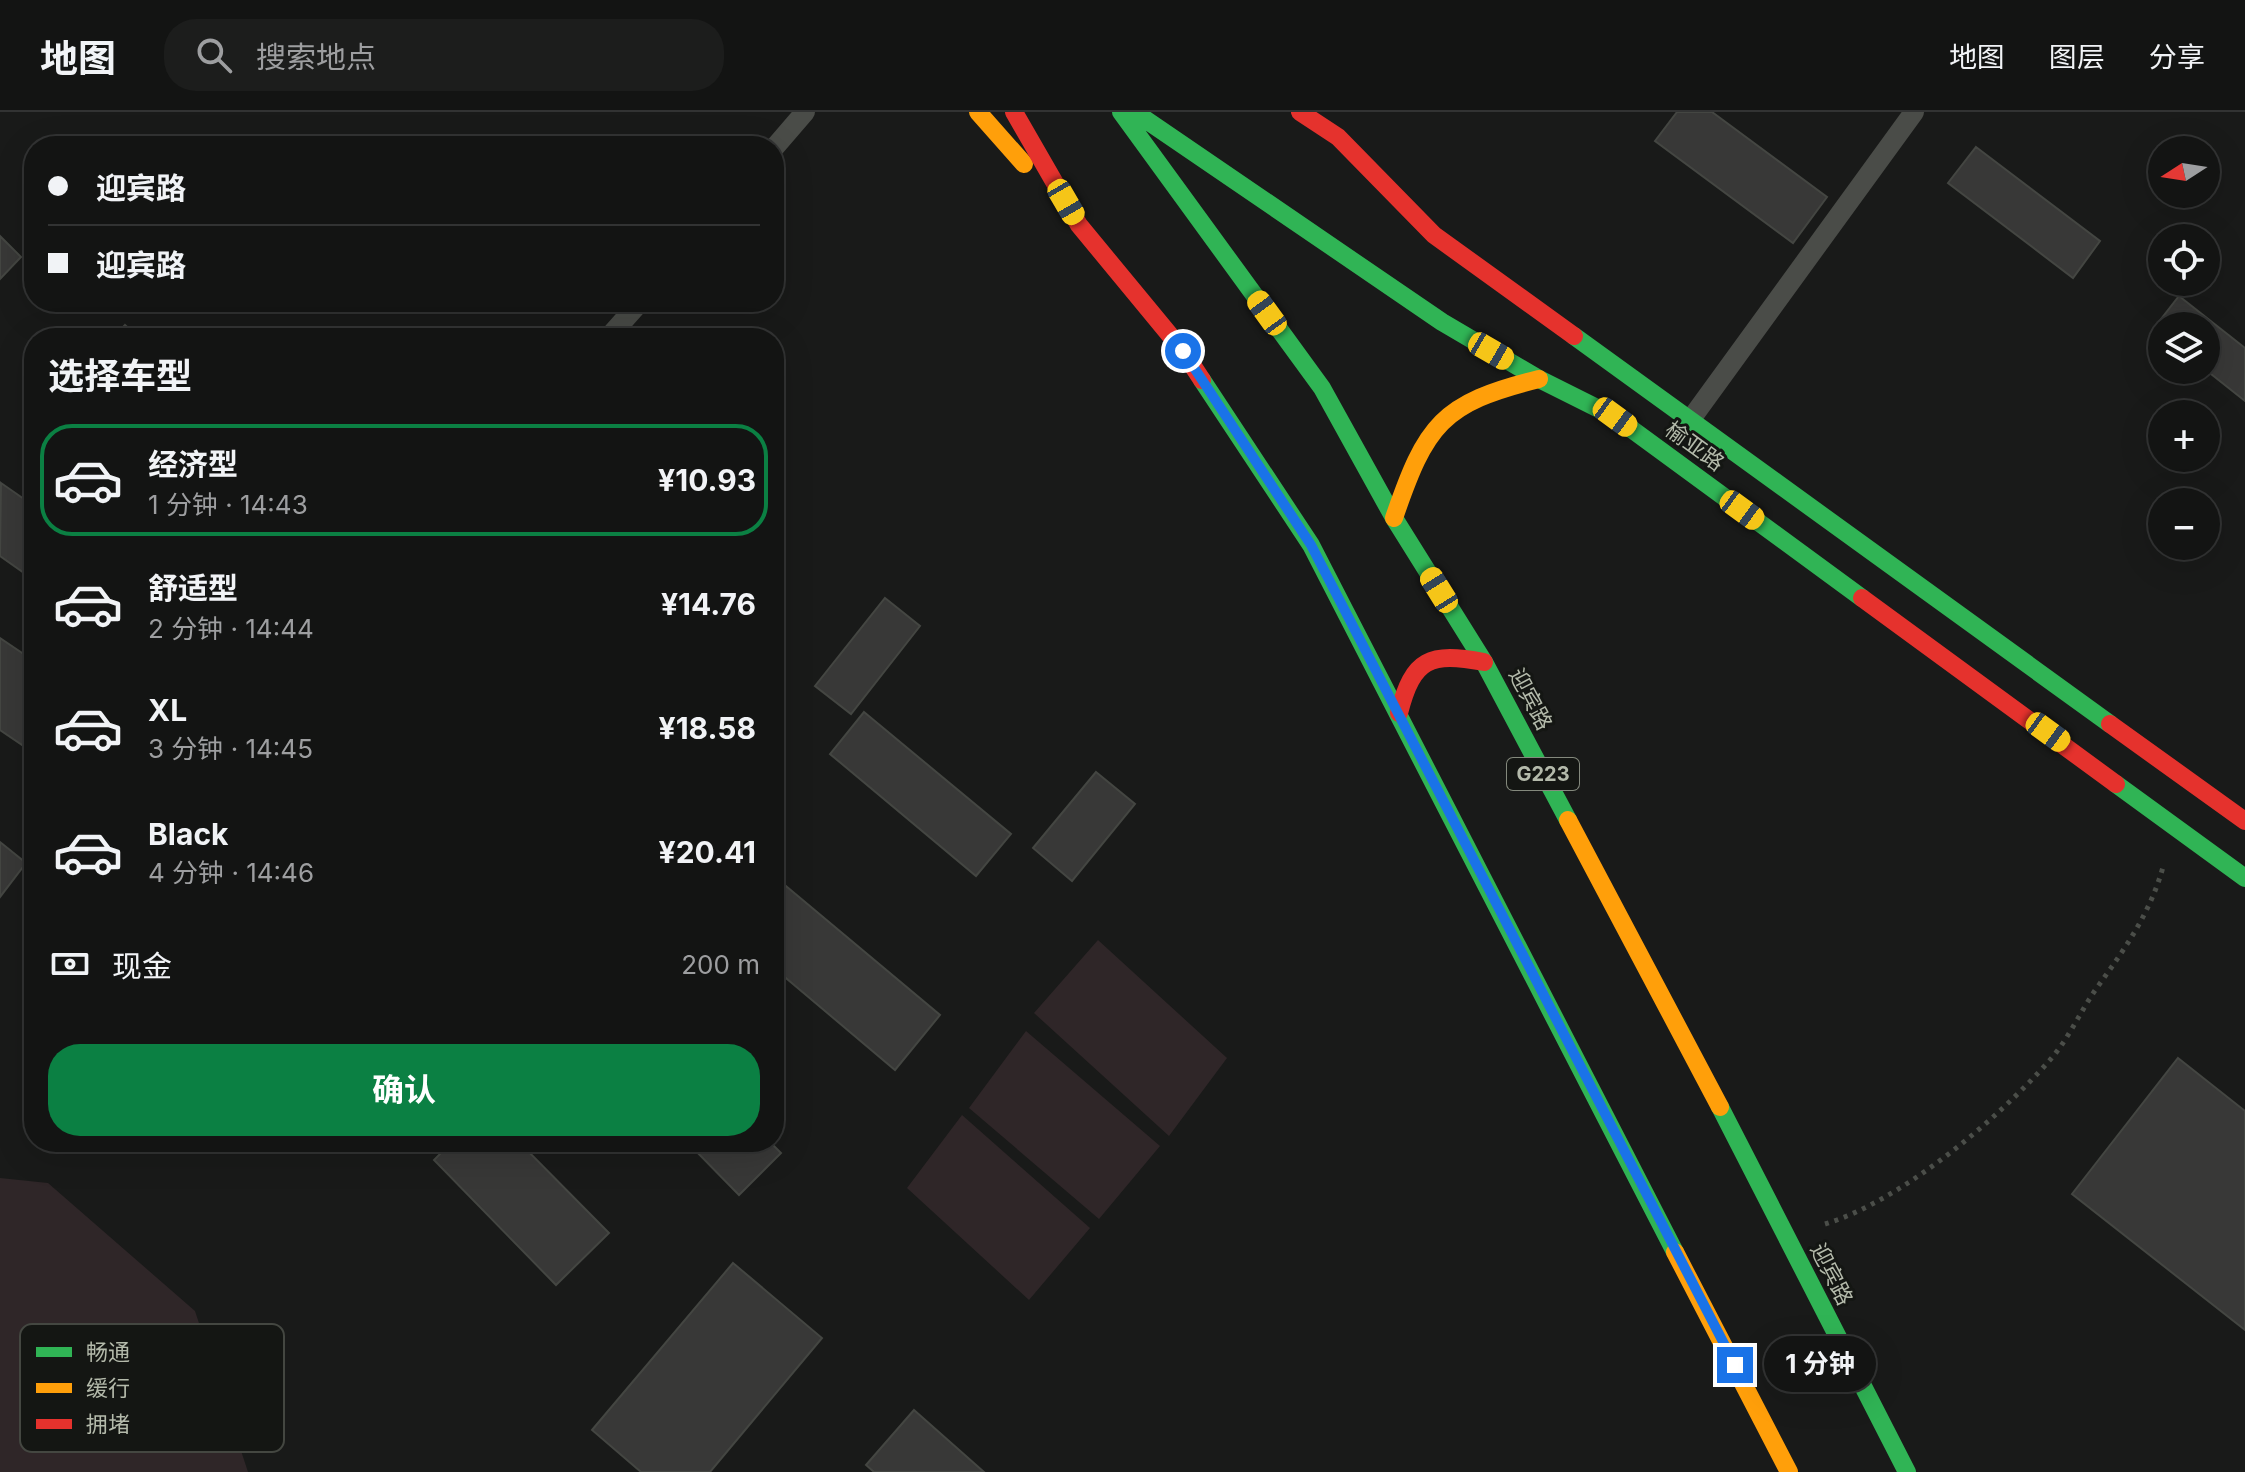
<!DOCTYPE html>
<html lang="zh">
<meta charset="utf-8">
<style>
body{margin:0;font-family:Inter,"Noto Sans SC",sans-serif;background:#1c1d1c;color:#f1f3f6;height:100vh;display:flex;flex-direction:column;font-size:30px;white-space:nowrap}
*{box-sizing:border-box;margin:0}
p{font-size:26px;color:#9d9ea0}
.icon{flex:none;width:44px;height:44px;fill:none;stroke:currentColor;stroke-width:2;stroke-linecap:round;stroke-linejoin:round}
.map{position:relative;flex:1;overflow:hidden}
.details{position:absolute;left:24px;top:216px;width:760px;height:824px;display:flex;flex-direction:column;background:#131413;border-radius:32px;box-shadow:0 8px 32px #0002,0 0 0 2px #323333}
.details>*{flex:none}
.top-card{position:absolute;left:24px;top:24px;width:760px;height:176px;border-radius:32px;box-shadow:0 8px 32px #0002,0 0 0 2px #323333;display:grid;align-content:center;height:176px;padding:0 24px;background:#131413}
.needle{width:52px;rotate:258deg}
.controls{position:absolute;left:2148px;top:24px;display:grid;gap:16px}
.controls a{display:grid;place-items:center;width:72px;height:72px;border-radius:50%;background:#131413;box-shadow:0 8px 32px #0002,0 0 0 2px #323333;font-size:40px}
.end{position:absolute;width:36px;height:36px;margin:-18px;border:10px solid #1a73e8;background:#fff;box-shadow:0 0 0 4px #fff}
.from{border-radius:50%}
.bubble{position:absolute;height:56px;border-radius:28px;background:#131413;box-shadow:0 8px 32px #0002,0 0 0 2px #323333;font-size:26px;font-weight:700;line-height:56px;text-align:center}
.car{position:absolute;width:24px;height:48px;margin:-24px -12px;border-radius:10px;box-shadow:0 0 6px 2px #0007;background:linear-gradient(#f5c518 24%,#345 0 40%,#f5c518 0 76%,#345 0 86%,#f5c518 0)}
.top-card b{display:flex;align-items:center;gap:28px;height:76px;font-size:30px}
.top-card b+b{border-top:2px solid #323333}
.top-card i{width:20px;height:20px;background:#f1f3f6}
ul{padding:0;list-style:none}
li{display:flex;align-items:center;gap:24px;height:112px;margin:0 16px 12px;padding:0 8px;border:4px solid transparent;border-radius:32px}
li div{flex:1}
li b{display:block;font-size:30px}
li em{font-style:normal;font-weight:700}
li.active{border-color:#0b8043}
li>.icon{width:72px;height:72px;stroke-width:1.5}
h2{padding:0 24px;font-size:36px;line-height:96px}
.pay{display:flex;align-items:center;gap:20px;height:88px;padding:0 24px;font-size:30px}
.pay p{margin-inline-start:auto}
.cta{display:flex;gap:16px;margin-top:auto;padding:16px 24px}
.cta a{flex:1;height:92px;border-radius:32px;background:#0b8043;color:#fff;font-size:32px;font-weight:700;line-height:92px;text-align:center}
header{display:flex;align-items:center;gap:48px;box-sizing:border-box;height:112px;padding:0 40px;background:#131413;border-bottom:2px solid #323333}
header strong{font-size:38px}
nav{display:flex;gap:44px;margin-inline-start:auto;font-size:28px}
.search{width:560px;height:72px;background:#1c1d1c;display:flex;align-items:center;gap:20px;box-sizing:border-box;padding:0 28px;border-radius:32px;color:#9d9ea0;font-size:30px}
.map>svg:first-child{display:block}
.green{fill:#2f2628}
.building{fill:#383837;stroke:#444642;stroke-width:2}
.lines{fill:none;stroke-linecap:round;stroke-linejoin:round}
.path{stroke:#4b4e49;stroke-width:5;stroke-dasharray:4 6;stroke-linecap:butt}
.lane{stroke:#4a4c48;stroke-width:20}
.fast{stroke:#30b455;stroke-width:18}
.slow{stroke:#ff9f0a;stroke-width:18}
.jam{stroke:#e5322d;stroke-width:18}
.route{stroke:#1a73e8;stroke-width:10}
.labels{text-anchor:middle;stroke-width:6;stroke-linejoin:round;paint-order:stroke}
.shield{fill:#141613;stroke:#84897d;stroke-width:2}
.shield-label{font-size:20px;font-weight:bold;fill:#b4baab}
.street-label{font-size:22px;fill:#b4baab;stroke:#141613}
.key{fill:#141613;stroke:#444741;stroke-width:2}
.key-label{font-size:22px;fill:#b4baab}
</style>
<header>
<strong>地图</strong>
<div class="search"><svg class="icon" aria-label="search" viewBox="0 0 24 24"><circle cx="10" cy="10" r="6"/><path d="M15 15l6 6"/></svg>搜索地点</div>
<nav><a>地图</a><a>图层</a><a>分享</a></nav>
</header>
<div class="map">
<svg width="2245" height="1360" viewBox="0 0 2245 1360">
<rect width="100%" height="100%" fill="#191a19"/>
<path class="green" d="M1098 828 1227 946 1169 1024 1034 901Z
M1026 919 1160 1034 1099 1107 969 996Z
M962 1003 1090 1116 1029 1188 907 1076Z
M0 1066 48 1071 195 1199 248 1360H0Z"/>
<path class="building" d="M1677 0H1712L1827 85 1793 131 1655 29Z
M1976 35 2100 129 2073 166 1948 71Z
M0 124 21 145 0 167Z
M2179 184 2245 236V289L2206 258V214H2162V223L2154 216Z
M125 213 139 226H113Z
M1 371 34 394V468L0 444Z
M885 486 920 514 851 602 815 574Z
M0 526 34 549V641L0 618Z
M864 600 1011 722 976 764 830 642Z
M1096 660 1135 692 1072 769 1033 736Z
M0 730 26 751 0 785Z
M774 764 940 903 895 958 774 856Z
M2178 946 2245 999V1218L2072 1082Z
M452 1030H519L609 1121 556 1173 434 1048Z
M687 1030H770L781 1041 739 1083Z
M733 1151 822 1226 710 1360H641L592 1318Z
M914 1298 984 1360H874L866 1353Z"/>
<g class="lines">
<path class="path" d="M1825 1112C1901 1089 1997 1008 2049 949 2068 928 2080 900 2096 877 2124 838 2150 802 2163 755"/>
<path class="lane" d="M774 36 805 0
M608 226 640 190
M1691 307 1914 0"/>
<path class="fast" d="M1121 0 1322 276 1394 406 1484 550 1568 708
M1136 1 1442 210 1539 267 1615 305 1862 486
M1574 224 2110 612
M1202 268 1311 433 1675 1140
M2116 672 2245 766
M1720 995 1907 1360"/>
<path class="slow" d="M978 0 1024 52
M1394 406C1426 313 1441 291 1539 267
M1568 708 1720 995
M1675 1140 1789 1360"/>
<path class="jam" d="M1014 0 1079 113 1183 239 1202 268
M1300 0 1338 25 1434 123 1574 224
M1862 486 2116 672
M1399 601C1413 546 1430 540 1484 550
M2110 612 2245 709"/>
</g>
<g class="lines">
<path class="route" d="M1183 239 1311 433 1735 1253"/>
</g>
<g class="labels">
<rect class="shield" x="1507" y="646" width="72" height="32" rx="6"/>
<g class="shield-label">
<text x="1543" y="669">G223</text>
</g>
<g class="street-label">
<text transform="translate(1695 334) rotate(36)" y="8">榆亚路</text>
<text transform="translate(1531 587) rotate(62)" y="8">迎宾路</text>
<text transform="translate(1832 1162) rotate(63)" y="8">迎宾路</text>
</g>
</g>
<rect x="20" y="1212" width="264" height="128" rx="12" class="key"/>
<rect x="36" y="1235" width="36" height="10" fill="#30b455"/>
<rect x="36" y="1271" width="36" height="10" fill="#ff9f0a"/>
<rect x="36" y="1307" width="36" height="10" fill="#e5322d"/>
<g class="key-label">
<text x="86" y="1248">畅通</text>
<text x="86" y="1284">缓行</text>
<text x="86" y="1320">拥堵</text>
</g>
</svg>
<div class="controls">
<a><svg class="needle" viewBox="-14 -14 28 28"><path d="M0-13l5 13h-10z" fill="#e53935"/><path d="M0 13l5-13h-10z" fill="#9d9ea0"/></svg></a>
<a><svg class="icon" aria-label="locate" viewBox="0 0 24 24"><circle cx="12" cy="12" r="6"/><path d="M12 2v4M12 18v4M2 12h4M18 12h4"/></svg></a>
<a><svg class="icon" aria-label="layers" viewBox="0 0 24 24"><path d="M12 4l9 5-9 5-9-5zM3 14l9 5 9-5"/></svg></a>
<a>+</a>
<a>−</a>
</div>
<i class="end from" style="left:1183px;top:239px"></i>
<i class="end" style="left:1735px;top:1253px"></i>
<div class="bubble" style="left:1764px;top:1224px;width:112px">1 分钟</div>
<i class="car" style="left:1066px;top:90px;rotate:150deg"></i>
<i class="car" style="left:1267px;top:201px;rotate:324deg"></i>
<i class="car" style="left:1491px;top:239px;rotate:120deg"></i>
<i class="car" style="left:1615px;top:305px;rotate:126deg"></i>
<i class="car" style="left:1742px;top:398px;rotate:126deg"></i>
<i class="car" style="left:1439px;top:478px;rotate:328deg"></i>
<i class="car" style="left:2048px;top:620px;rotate:126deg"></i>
<div class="top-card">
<b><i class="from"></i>迎宾路</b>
<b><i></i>迎宾路</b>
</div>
<section class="details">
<h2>选择车型</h2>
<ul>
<li class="active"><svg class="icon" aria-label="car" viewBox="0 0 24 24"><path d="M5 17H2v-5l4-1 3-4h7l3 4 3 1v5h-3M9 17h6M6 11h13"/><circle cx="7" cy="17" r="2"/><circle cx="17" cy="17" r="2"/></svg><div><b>经济型</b><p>1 分钟 · 14:43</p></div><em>¥10.93</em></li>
<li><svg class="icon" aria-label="car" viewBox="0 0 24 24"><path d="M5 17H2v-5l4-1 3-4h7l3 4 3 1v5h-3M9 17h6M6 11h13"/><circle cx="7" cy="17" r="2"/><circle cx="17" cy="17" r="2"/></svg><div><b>舒适型</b><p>2 分钟 · 14:44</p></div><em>¥14.76</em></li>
<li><svg class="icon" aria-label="car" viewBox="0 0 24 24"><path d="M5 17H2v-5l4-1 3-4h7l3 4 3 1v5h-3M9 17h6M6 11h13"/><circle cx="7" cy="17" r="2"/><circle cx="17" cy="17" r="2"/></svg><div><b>XL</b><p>3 分钟 · 14:45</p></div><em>¥18.58</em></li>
<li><svg class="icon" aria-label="car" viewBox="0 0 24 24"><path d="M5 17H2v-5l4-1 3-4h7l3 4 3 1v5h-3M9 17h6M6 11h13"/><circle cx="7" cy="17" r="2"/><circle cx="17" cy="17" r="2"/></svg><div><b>Black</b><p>4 分钟 · 14:46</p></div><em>¥20.41</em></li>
</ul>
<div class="pay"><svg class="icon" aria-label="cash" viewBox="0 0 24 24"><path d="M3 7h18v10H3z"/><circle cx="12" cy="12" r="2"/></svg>现金<p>200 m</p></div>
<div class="cta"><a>确认</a></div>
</section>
</div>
